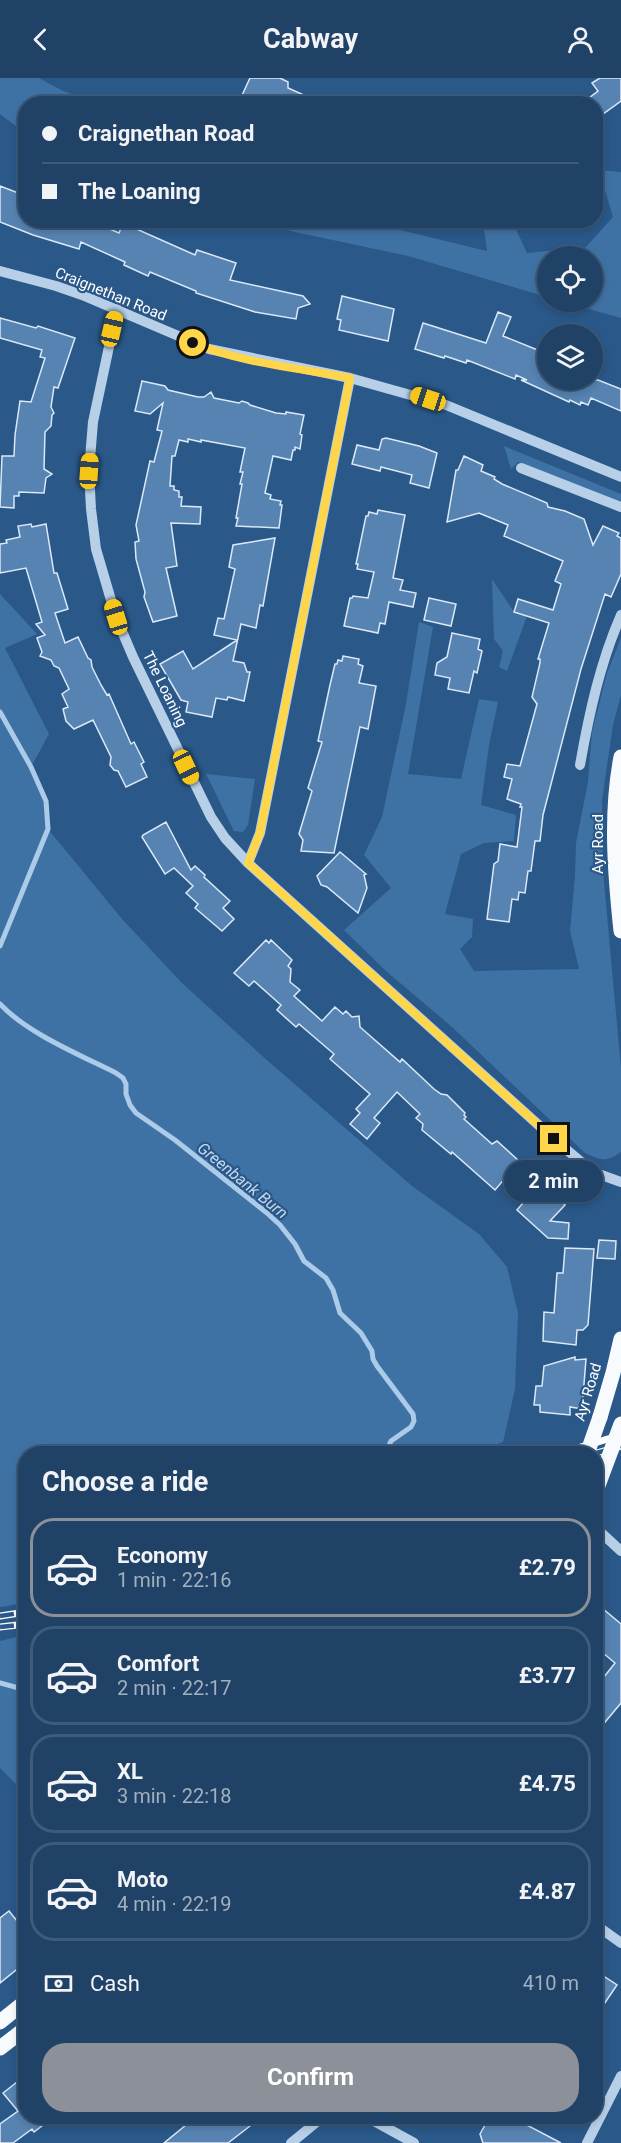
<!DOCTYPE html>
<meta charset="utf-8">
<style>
body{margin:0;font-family:Roboto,sans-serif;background:#28496c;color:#f1f3f6;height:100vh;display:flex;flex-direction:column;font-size:22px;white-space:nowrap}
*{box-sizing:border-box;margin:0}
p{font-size:20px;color:#a2b0bf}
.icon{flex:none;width:33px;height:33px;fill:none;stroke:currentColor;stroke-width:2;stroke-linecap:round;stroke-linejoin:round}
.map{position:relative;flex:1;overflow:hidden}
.drawer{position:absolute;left:18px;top:1368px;width:585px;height:678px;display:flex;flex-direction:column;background:#204266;border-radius:24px;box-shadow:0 3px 9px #0003,0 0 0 2px #3d5b7a}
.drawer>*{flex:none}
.hud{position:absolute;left:18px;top:18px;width:585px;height:132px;border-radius:24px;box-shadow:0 3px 9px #0003,0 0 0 2px #3d5b7a;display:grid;align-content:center;height:132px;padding:0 24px;background:#204266}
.tools{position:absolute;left:537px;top:168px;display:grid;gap:12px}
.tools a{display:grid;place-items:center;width:66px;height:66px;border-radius:50%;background:#204266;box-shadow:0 3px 9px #0003,0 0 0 2px #3d5b7a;font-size:30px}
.end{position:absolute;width:27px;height:27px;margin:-14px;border:8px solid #ffd54a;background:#111;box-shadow:0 0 0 3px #111}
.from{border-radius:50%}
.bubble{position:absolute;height:42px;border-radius:21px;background:#204266;box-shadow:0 3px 9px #0003,0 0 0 2px #3d5b7a;font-size:20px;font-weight:700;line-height:42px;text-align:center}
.car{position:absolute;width:18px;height:36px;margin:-18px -9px;border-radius:8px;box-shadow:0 0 4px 2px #0007;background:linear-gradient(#f5c518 24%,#345 0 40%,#f5c518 0 76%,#345 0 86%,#f5c518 0)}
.hud b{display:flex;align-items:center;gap:21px;height:57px;font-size:22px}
.hud b+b{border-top:2px solid #3d5b7a}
.hud i{width:15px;height:15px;background:#f1f3f6}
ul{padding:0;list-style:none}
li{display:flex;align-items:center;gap:18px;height:99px;margin:0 12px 9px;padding:0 12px;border:3px solid #3d5b7a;border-radius:24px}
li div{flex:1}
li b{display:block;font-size:22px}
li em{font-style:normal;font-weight:700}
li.active{border-color:#8c9099}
li>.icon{width:54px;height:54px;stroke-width:1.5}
h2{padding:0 24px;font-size:27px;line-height:72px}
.pay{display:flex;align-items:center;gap:15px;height:66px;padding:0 24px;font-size:22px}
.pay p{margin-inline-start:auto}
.primary-button{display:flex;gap:12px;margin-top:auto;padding:12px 24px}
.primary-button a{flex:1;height:69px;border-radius:24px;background:#8c9099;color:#fff;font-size:24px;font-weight:700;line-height:69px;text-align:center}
header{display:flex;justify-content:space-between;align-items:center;height:78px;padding:0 24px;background:#204266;font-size:27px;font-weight:700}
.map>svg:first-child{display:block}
.green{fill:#3f72a4}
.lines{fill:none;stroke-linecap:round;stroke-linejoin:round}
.stream{stroke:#abcbe8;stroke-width:5}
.building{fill:#5683b1;stroke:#dae8f7;stroke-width:1.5}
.minor{stroke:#b7d0e8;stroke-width:10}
.major{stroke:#f8fbfe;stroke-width:15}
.rail-casing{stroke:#fff;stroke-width:7}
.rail{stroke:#2a5888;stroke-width:4.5;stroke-dasharray:14;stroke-linecap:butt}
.major-bridge{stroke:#f8fbfe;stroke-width:15}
.route{stroke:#ffd54a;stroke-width:8}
.labels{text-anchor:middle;stroke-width:4.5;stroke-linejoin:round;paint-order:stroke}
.street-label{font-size:15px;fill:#fff;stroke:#2a5888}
.water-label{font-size:16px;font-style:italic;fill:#c2d9ef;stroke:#2a5888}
</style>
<header><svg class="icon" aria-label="back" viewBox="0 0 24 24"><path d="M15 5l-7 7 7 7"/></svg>Cabway<svg class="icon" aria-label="person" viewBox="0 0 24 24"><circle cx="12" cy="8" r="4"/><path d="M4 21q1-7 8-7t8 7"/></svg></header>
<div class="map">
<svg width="621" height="2065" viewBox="0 0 621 2065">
<rect width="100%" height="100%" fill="#2a5888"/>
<path class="green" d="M0 0H39L61 12 95 25 26 26 25 55 0 36Z
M599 92 621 94V240L564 224H592V178H548L547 219 408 178 244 143H363L487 173 483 143H512L527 175 586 169 613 139Z
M504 368 621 416V425L518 384 511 391Z
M492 501 514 534 527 538 507 593 499 589 503 573 494 561Z
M0 516 37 556 5 570 49 656 31 689 46 723 48 751 122 841 182 905 260 976 412 1108 479 1156 507 1189 518 1235 515 1311 503 1364 476 1375 26 1376 25 1525 0 1529Z
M419 544 433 549 408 696 461 701 479 621 498 624 489 667 481 727 516 737 514 763 484 765 461 776 445 836 473 841 472 859 460 871 474 893 579 891 570 853 575 798 576 765 588 704 592 654 607 595 621 560V617L613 647 602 722 603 793 621 990V1074C606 1085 601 1082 585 1075L452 949 386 893 344 852 391 810 364 777 382 739 406 626Z
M206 696 255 701 248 747 243 754 234 753Z
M25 1557H26L25 1715 0 1690V1563Z"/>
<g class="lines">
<path class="stream" d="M0 634 31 689 46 723 48 751 0 868
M0 926C27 955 80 977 116 995L123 1000 126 1006V1016L130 1027 136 1035 175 1062 267 1135 280 1147 295 1166 304 1183 326 1200 333 1212 340 1235 361 1255 372 1273 373 1281 377 1288 413 1336 414 1343 411 1349 391 1363 385 1376
M0 1605 26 1612"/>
</g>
<path class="building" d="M250 0H280L288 4V10L324 26H238Z
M600 0H621V23L596 41V26H581L598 13 592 5Z
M0 108 26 118V142H89L119 155 123 145 195 177 197 172 236 185 230 202 303 218 310 226 298 230 296 241 255 234 196 215V213L150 194 148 198 124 187 125 184 81 164 79 171 33 157 0 144Z
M342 218 394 231 388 263 339 252 341 242 337 241Z
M498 234 511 239 503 258 545 275 541 284 548 286V302H598L621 311V333L591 320 588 327 581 324 580 327 570 322 569 324 521 302H527L516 297 515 301 467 282 466 285 445 278 444 280 415 271 423 245 486 265Z
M0 240 36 250 38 248 75 260 58 310 54 309 51 329 54 335 52 337 51 348 45 354 44 391 52 396 46 400 44 415 19 414V418H14V430L0 429 2 378H14L15 357 20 323 31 324 45 280 40 279 42 272 0 260Z
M142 303 165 308 168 312 198 319H204L211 314 214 320 239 325 242 323 248 325 250 327 276 335 286 336V334L304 337 300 356 302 357 300 371 295 369V372H293L291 382 273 378 265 415 271 417 270 421 281 423 280 427H282L279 450 236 448 238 440H236L242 406H240L243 394H240L245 370 201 362V364L188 361V364L179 362 175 378H172L170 408H174V412L179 413V419H182L181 428 201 429 200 446 171 445 177 488 166 490 177 538 153 544 144 519 145 514 136 481 135 464 139 463 136 447 150 383 154 384 162 353 157 352 163 325 150 336 135 333Z
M386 360 419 368 437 375 429 410 410 405 412 397 381 389 380 393 352 386 357 367 379 372 382 361Z
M464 378 483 387 481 393 495 399 494 401 502 406 547 425 548 429 565 433 584 441 593 467 603 448 619 455 617 458 621 460V496L611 519 605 516 581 591 543 737 540 763H535L531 793H528L525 815 519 814 518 822 512 821 509 844 487 841 494 786 498 783 500 766 517 769 522 729H520L521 726 507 721 512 701 504 699 507 686 520 688 537 626 532 619 540 585V581H538L549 545 514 534 518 521 553 532 561 506 555 503 563 483 504 458 508 447 479 435 447 444 456 392H458Z
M378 432 405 437 393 500 403 502 400 512 416 515 413 529 389 524 385 546 380 545 378 555 344 548 350 520H352L353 518 368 520 374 494 357 491 358 486H356L366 438H368L369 434 377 436Z
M31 446 32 449 46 446 54 495H57L68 531 55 535 65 565 78 559 88 580 91 582 92 589 101 607 107 617 109 616 131 666 134 664 144 684 141 686 147 699 126 709 118 693 114 692 110 687 111 679 93 642 74 651 66 643 63 631 68 629 62 616 69 611 59 590 54 588 51 582 40 578 42 574 37 560 45 557 36 546 42 544 26 490 0 495V466L7 465 6 462 20 459 18 448Z
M275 460 263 528 260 527 256 550 241 546 233 583 244 585 247 594H250L244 623 228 619 227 622 216 620 212 639 186 634 188 624 181 622 160 586 183 573 193 591 237 562 214 557 218 540 224 541 235 491 229 489 233 467Z
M429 520 456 526 451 548 424 542Z
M452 555 480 561 478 571 482 573 477 595 474 593 469 615 448 611 450 600 435 597 437 585 447 579Z
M343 578 359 581 358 586 363 588 359 605 376 608 368 651 360 649 334 775 301 773 303 762 299 756 312 713 308 710 322 664 318 663 330 607 335 586H337L338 582 342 583Z
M166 744 191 792 195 788 205 797 204 799 230 823 223 830 234 841 222 853 195 830 198 826 186 815 193 808 174 790 165 796 142 759 143 757Z
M340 774 366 796 364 797 367 810 358 835 327 809 321 807 317 798Z
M266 862 269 865 271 862 290 880 292 882 288 888 291 891 290 904 300 912 294 918 322 943 335 929 343 936 346 933 352 939 359 938 360 949 400 984 402 981 434 1011 441 1016 447 1017 465 1035 464 1037 466 1039 464 1041 492 1066 497 1063 518 1082 516 1084 518 1085 495 1112 452 1074 451 1076 422 1052 423 1046 416 1040 420 1036 397 1014 374 1040 380 1045 367 1061 350 1046 360 1035 356 1031 370 1016 330 981 334 976 299 946 296 949 277 932 281 927 254 903 249 908 234 895Z
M545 1104 565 1122 563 1125 565 1127 550 1143 569 1145 568 1161 548 1160 517 1132 540 1105 542 1107Z
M599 1162 616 1163 615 1181 597 1180Z
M565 1170 594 1171 588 1247 583 1252H577L576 1267 543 1263 544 1234 554 1235 557 1195H563Z
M575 1279V1282L586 1281 582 1331 570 1329V1337L540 1334V1327H534L536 1308H542L544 1288Z
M596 1525 621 1546V1625L596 1655V1609L615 1585 596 1569Z
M9 1833 17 1843 26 1836V1884L0 1905V1840Z
M596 1893 617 1907 596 1938Z
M26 1997V2038H55L34 2054 32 2051 13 2065H0V2046L18 2033 3 2015Z
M197 2038H263L228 2065H164Z
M490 2038H522L519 2043 561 2065H483L480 2056Z"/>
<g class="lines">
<path class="minor" d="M0 193 56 208 82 217 209 271 350 300 446 327 621 399
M117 231 93 344 89 393 91 431 96 471 116 539 133 579 211 739 225 760 248 785 554 1061 593 1094 621 1104
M521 390 621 429
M580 687C589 636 600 585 621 537
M248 785 260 755 350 300
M596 1450 621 1473
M596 1847 621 1865
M365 2038 414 2065
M291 2065 324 2038
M587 2065 621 1998"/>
<path class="major" d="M621 679C610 736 615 796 621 853
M600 1339 613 1295 621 1261
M0 1944 26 1923
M0 1970 26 1950"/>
<defs>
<path id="rail" d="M557 1376 621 1357
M593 1376 621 1368
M0 1538 26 1534
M0 1549 26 1546"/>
</defs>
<use href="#rail" class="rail-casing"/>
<use href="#rail" class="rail"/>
<path class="major-bridge" d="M587 1376 600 1339
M596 1413 621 1346"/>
</g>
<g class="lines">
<path class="route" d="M193 265C242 285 298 290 350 300L260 755 248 785 554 1061"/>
</g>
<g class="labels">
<g class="street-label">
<text transform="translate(111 216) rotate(22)" y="5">Craignethan Road</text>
<text transform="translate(165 611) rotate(64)" y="5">The Loaning</text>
<text transform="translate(598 766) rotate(-90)" y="5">Ayr Road</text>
<text transform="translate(588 1314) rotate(-73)" y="5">Ayr Road</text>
</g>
<g class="water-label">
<text transform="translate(243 1102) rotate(39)" y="6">Greenbank Burn</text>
</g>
</g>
</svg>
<div class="tools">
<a><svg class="icon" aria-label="locate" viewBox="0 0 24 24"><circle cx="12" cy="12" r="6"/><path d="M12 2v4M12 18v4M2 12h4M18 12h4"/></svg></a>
<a><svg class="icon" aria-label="layers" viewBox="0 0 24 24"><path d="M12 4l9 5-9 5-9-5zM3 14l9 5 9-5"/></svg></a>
</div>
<i class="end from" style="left:193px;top:265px"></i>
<i class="end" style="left:554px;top:1061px"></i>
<div class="bubble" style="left:504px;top:1082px;width:99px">2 min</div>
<i class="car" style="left:112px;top:251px;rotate:13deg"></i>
<i class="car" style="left:428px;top:321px;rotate:288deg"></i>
<i class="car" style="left:89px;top:393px;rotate:4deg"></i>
<i class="car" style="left:116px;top:539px;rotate:343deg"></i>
<i class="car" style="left:186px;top:689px;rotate:155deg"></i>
<div class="hud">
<b><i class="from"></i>Craignethan Road</b>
<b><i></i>The Loaning</b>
</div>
<section class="drawer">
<h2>Choose a ride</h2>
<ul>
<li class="active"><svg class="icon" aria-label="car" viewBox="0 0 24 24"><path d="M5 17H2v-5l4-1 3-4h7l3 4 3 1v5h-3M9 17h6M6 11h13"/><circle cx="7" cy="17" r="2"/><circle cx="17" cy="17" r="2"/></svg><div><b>Economy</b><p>1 min · 22:16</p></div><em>£2.79</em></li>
<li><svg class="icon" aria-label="car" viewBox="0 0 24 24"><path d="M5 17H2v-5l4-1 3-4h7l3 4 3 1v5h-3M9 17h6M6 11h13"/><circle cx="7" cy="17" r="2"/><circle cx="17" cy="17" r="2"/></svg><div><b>Comfort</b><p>2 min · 22:17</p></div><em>£3.77</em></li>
<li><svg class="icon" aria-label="car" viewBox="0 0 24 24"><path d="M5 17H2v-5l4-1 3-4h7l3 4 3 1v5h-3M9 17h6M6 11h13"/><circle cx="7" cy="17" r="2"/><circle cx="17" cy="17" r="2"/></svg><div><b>XL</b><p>3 min · 22:18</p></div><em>£4.75</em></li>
<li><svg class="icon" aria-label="car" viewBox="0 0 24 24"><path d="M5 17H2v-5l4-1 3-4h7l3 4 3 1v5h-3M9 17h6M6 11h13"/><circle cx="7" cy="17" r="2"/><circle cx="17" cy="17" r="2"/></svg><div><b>Moto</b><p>4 min · 22:19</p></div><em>£4.87</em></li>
</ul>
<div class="pay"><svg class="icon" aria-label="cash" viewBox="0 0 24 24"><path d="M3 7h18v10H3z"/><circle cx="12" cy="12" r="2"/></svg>Cash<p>410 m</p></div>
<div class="primary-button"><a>Confirm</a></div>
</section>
</div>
